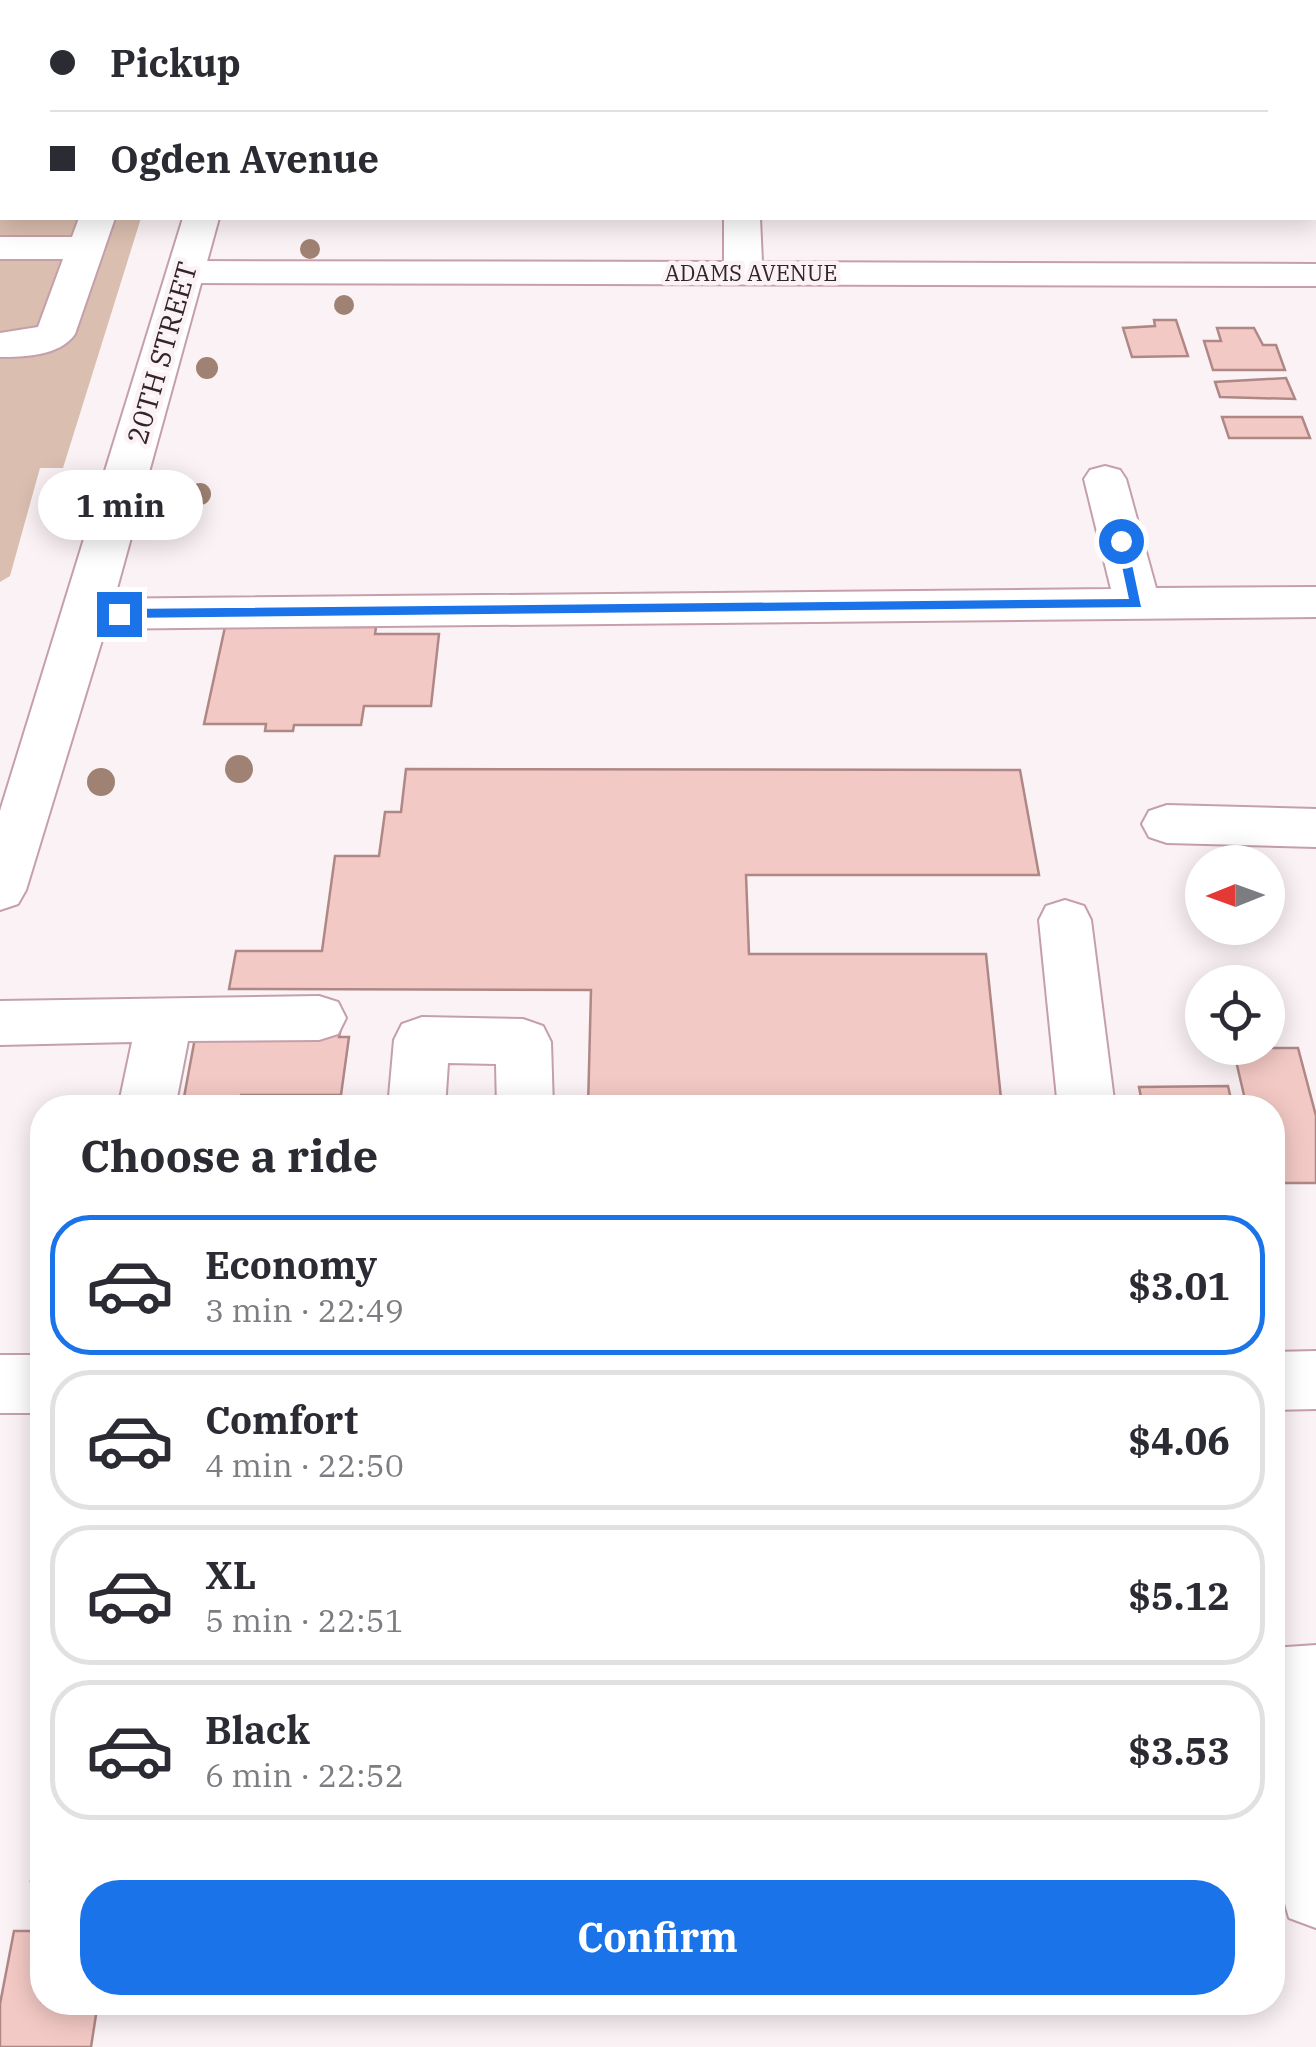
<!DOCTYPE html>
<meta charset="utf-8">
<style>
body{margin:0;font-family:"IBM Plex Serif",serif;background:#f7f7f7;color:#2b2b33;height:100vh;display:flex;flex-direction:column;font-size:38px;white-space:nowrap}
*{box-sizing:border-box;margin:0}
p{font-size:32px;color:#7c7c81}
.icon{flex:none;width:55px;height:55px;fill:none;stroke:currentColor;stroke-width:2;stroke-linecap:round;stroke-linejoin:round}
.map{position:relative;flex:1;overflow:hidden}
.panel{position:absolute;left:30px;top:1095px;width:1255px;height:920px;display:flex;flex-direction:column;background:#fff;border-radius:40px;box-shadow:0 5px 25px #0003}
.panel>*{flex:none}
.guide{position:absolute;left:0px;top:0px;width:1318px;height:220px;box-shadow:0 5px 25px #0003;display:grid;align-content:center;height:220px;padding:0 50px;background:#fff}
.needle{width:65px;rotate:269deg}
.buttons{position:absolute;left:1185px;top:845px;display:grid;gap:20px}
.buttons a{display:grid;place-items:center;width:100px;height:100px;border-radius:50%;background:#fff;box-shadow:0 5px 25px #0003;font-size:50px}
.end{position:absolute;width:45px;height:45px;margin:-22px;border:12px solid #1a73e8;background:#fff;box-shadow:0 0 0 5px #fff}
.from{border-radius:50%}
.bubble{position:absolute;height:70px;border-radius:35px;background:#fff;box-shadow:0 5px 25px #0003;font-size:32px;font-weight:700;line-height:70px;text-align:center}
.guide b{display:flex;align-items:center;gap:35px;height:95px;font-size:38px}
.guide b+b{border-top:2px solid #e1e1e2}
.guide i{width:25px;height:25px;background:#2b2b33}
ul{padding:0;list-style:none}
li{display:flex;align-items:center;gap:30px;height:140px;margin:0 20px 15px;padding:0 30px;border:5px solid #e1e1e2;border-radius:40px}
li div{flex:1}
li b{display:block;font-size:38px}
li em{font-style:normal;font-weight:700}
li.active{border-color:#1a73e8}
li>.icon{width:90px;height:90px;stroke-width:1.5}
h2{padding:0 50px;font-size:45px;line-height:120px}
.cta{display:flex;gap:20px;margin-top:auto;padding:20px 50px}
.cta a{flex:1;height:115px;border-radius:40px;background:#1a73e8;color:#fff;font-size:40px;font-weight:700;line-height:115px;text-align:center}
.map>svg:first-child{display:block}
.green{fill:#dabeaf}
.building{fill:#f3c9c5;stroke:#af8886;stroke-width:2.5}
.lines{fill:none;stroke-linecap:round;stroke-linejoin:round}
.minor-casing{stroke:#c59fac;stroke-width:4}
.major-casing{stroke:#c59fac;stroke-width:4}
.minor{fill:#fff;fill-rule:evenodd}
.major{fill:#fff;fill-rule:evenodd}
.tree{fill:#9f8273}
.route{fill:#1a73e8}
.labels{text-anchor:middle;stroke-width:9;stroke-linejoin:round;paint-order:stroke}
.far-street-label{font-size:22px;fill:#332429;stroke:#fbf2f5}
.street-label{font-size:28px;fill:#332429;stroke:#fbf2f5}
</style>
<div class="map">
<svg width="1316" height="2047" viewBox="0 0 1316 2047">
<rect width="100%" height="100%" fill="#fbf2f5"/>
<path class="green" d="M0 0H209L2 2V218H141L63 468H40L10 576 0 582Z"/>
<path class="building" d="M1154 320H1176L1188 356 1132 357 1123 328 1155 326Z
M1217 328H1254L1263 345H1276L1285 370H1213L1204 341H1221Z
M1286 378 1295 399 1220 397 1215 382Z
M1222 417H1302L1310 438H1229Z
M225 627H376L375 634H439L431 706H364L361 725H294L293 731H265L266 724H204Z
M406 769 1020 770 1039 875H746L749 954H986L1002 1108H588L591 990 229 989 236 951H322L335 856H379L385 812H401Z
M342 1024 339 1037H349L341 1095H241L239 1108H182L195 1038Z
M1233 1048H1298L1316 1116V1183H1272V1108H1247Z
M1228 1086 1233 1108H1143L1139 1087Z
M42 1825V1881H31Z
M14 1931H42V2002H98L91 2047H0V2004Z"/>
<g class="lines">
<defs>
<path id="minor" d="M1213 0H1245L1246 2H1215Z
M0 48H2V68H0Z
M0 115H2V135H0Z
M1315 193H1316V218H1315Z
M79 218H115L75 334C60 356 24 357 0 357V333L38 327 63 259H0V237H72Z
M724 218H760L762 262 1316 264V286L186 283 173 280 167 272 173 264 186 261 724 262Z
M1105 466 1120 470 1126 479 1156 588 1316 587V617L87 629 71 625 64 614 71 603 87 599 1111 589 1084 479 1090 470Z
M1167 805 1316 809V847L1167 843 1149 837 1142 824 1149 811Z
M1065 900 1084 906 1091 920 1115 1108H1058L1039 920 1046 906Z
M319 996 338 1002 346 1018 338 1034 319 1040 188 1041 175 1108H118L132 1042 0 1045V1001Z
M422 1017 523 1019 543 1026 551 1042 553 1108H497L496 1064 448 1063 445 1108H388L394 1040 402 1024Z
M1316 1645V1928L1289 1918 1272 1857V1648Z"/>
<path id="major" d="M183 218H219L110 614 26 890 18 904 0 910V811Z
M1316 1351V1409L1272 1410V1352Z
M0 1355H42V1413H0Z"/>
</defs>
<use href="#minor" class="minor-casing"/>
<use href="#major" class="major-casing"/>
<use href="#minor" class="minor"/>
<use href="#major" class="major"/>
</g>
<g class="tree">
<circle cx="310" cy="249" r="10"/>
<circle cx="344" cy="305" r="10"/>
<circle cx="207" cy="368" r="11"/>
<circle cx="200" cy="494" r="11"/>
<circle cx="239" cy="769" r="14"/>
<circle cx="101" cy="782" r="14"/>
</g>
<path class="route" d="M1116 538 1127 541 1141 607 119 618 112 614 119 609 1129 599Z"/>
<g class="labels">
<g class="far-street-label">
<text x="751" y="281">ADAMS AVENUE</text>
</g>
<g class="street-label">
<text transform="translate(162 353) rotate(-74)" y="10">20TH STREET</text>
</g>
</g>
</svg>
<div class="buttons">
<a><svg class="needle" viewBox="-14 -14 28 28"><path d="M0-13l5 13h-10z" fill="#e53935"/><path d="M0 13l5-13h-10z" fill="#7c7c81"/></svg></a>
<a><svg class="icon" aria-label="locate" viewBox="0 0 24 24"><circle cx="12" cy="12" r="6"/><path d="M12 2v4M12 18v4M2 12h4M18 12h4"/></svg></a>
</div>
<i class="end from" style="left:1121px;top:541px"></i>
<i class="end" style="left:119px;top:614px"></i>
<div class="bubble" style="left:38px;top:470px;width:165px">1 min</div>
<div class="guide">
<b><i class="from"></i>Pickup</b>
<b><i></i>Ogden Avenue</b>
</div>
<section class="panel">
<h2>Choose a ride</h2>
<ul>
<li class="active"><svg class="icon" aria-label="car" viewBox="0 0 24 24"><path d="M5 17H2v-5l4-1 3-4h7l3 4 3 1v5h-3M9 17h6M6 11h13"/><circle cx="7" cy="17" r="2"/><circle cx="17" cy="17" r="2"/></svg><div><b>Economy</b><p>3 min · 22:49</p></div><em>$3.01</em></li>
<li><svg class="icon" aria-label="car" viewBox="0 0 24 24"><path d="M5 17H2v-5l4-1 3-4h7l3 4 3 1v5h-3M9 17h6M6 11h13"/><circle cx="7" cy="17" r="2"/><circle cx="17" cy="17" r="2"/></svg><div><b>Comfort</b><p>4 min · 22:50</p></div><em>$4.06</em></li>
<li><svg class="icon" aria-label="car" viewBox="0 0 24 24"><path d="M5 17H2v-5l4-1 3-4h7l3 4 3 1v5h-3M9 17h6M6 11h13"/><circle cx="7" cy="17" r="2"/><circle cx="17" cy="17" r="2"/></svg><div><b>XL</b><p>5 min · 22:51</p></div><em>$5.12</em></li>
<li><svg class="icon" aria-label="car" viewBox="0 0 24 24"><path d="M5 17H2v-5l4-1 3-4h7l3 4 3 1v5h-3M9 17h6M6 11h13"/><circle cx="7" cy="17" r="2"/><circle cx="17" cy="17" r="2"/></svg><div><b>Black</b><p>6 min · 22:52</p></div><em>$3.53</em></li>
</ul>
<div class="cta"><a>Confirm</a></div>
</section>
</div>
